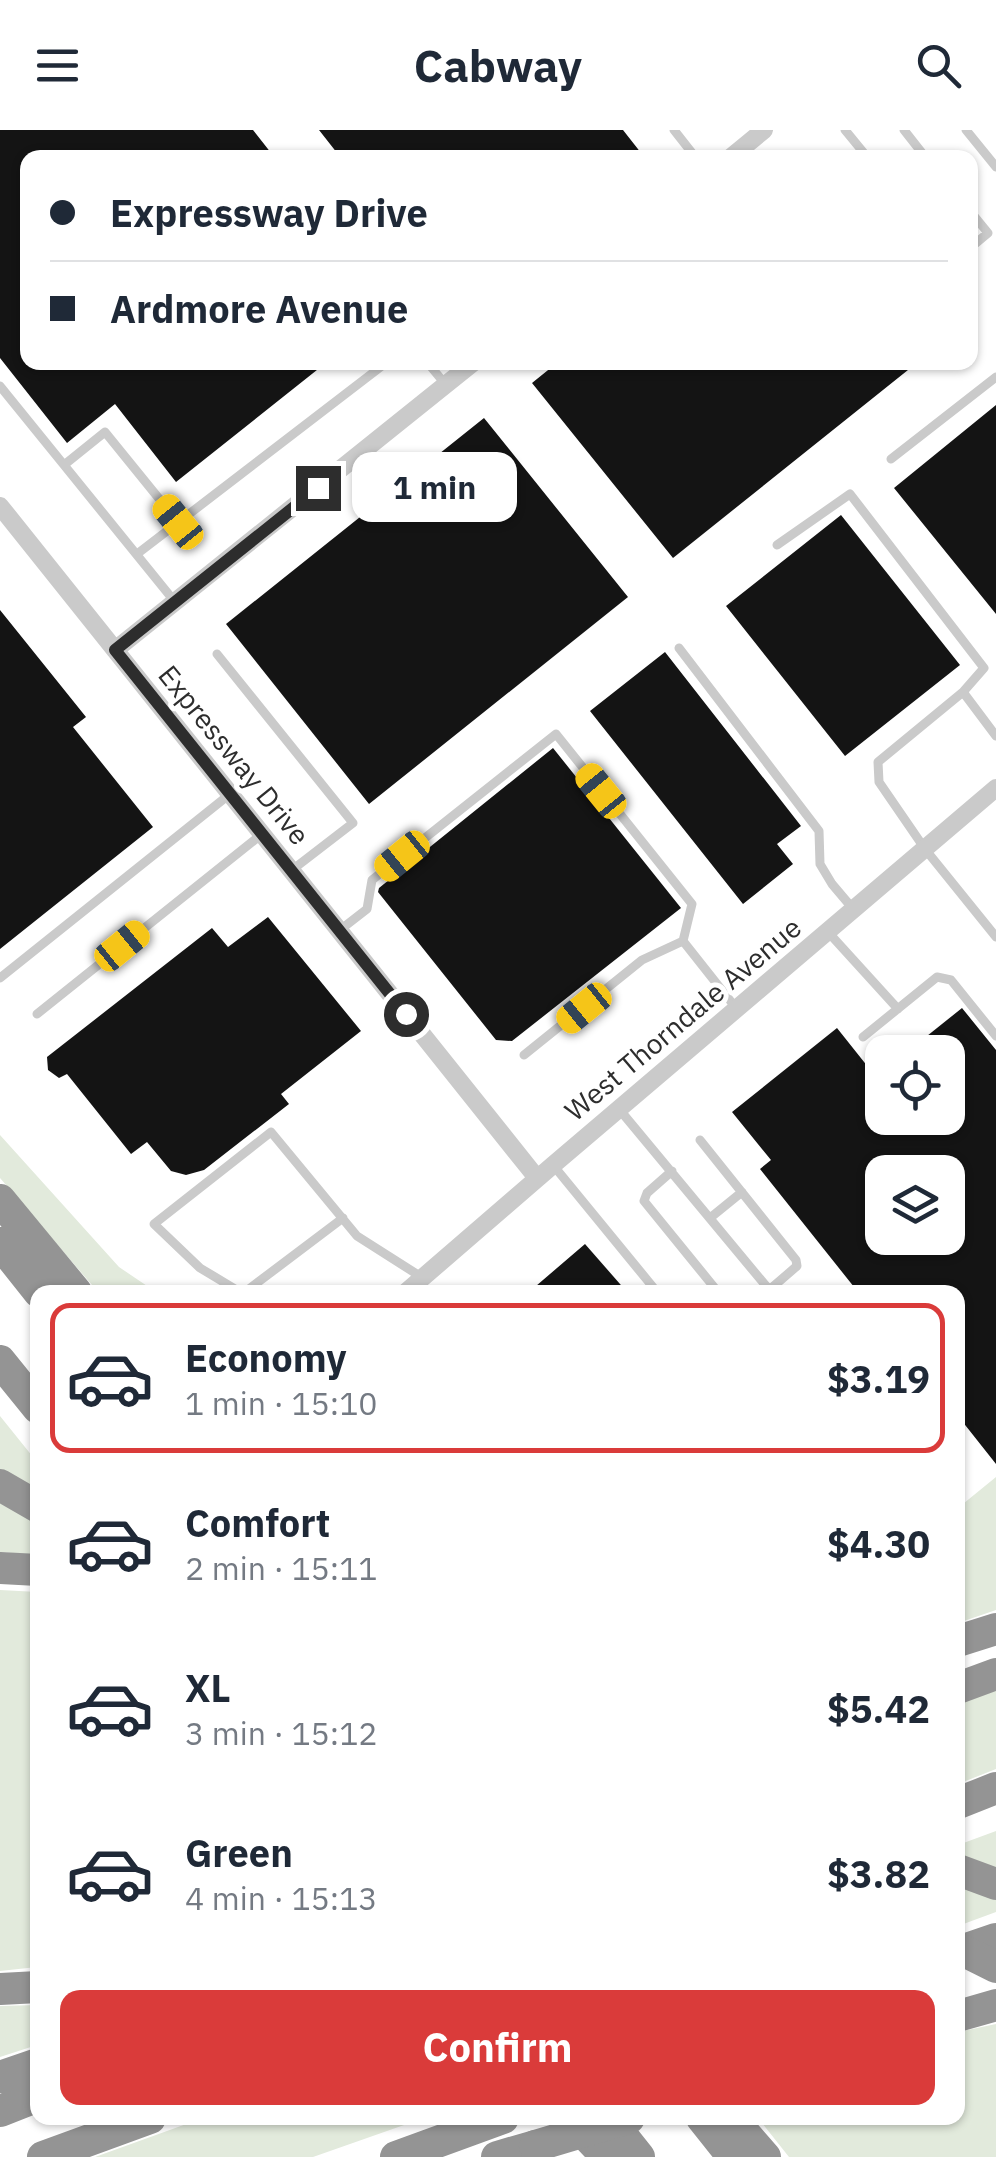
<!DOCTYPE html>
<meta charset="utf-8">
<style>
body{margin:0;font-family:"IBM Plex Sans",sans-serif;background:#f6f6f7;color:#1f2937;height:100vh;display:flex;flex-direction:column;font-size:38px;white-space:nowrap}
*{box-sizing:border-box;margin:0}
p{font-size:32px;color:#747a83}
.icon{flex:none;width:55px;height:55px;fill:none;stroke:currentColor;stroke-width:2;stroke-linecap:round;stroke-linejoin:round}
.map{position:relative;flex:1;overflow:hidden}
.panel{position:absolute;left:30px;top:1155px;width:935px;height:840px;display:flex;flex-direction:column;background:#fff;border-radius:20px;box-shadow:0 2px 8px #0004}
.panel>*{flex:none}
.hud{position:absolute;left:20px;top:20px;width:958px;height:220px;border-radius:20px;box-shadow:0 2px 8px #0004;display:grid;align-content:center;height:220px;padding:0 30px;background:#fff}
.fabs{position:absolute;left:865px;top:905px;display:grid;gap:20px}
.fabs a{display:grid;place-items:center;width:100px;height:100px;border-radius:20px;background:#fff;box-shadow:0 2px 8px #0004;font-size:50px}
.end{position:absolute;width:45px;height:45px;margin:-22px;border:12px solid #2d2d2d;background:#fff;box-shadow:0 0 0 5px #fff}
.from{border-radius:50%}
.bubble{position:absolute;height:70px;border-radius:20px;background:#fff;box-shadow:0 2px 8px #0004;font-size:32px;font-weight:700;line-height:70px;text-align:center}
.car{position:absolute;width:30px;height:60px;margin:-30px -15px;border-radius:12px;box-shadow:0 0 8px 2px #0007;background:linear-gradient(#f5c518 24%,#345 0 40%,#f5c518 0 76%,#345 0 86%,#f5c518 0)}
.hud b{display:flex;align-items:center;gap:35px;height:95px;font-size:38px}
.hud b+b{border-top:2px solid #e0e1e3}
.hud i{width:25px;height:25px;background:#1f2937}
ul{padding:18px 0 0;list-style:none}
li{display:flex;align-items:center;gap:30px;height:150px;margin:0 20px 15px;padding:0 10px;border:5px solid transparent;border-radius:20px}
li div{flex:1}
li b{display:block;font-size:38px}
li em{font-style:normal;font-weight:700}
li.selected{border-color:#da3b3a}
li>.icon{width:90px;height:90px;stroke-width:1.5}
.button{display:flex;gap:20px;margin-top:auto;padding:20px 30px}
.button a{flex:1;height:115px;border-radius:20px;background:#da3b3a;color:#fff;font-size:40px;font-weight:700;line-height:115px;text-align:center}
header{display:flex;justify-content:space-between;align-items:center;height:130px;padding:0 30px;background:#fff;font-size:45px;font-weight:700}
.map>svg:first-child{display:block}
.green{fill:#e2eadc}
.building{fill:#141414;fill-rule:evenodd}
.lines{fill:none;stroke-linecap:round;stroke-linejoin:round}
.service{stroke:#cacaca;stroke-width:9}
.minor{stroke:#cacaca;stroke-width:18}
.motorway{stroke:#949494;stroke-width:32}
.motorway-bridge{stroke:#949494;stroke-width:32}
.route{stroke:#2d2d2d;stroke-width:12}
.labels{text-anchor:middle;stroke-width:10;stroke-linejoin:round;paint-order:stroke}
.street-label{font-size:28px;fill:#2d2d2d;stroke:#fff}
</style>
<header><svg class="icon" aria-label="menu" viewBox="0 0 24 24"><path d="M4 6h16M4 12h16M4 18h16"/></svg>Cabway<svg class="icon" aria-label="search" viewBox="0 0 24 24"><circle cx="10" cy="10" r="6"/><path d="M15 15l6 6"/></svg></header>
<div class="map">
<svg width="996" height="2027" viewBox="0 0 996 2027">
<rect width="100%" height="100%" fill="#fff"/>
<path class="green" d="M0 1005 119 1137 156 1162H98L0 1048Z
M0 1286 37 1332V1425L0 1422Z
M996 1347V1480L958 1493V1378Z
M0 1460 38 1462 37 1837 0 1841Z
M996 1558V1639L958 1654V1572Z
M996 1701V1782L958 1796V1715Z
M37 1875V1915L0 1927V1876Z
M996 1894V2027H789L758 1988H958V1902Z
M203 1988H424L313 2027H95Z"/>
<path class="building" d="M0 0H253L275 28H28V232H327L176 352 115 274 67 313 0 228Z
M319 0H623L645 28H341Z
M558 232H918L673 428 532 253Z
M996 275V484L894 358Z
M484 288 628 467 369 674 226 494Z
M841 385 960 535 845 626 726 476Z
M0 480 86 587 73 597 153 697 0 819Z
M665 522 801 696 777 714 793 734 743 774 590 581Z
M553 618 681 778 512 911 496 910 378 762 379 758Z
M268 787 361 901 281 964 289 974 204 1040 186 1045 171 1041 147 1012 131 1024 67 944 59 948 48 940 47 927 212 798 228 817Z
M962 878 996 920V1334L958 1286V1162H858L760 1039 771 1030 732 982 837 898 876 947 882 942V988H948V922H907ZM882 1042H948V1108H882Z
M585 1114 627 1162H529Z"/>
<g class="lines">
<path class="service" d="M674 0 696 28
M845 0 868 28
M904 0 926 28
M966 0 996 37
M970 81 988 103 970 118
M427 232 446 255
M0 256 64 335
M891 329 996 247
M777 415 850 364 984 538 963 562 996 606
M137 424 387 232
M175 472 64 335 105 302 178 392
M679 518 819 701 820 734 832 754 854 780
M217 524 353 693 292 740
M963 562 878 632 879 652 925 719 996 807
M340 800 367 779 372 750 556 604 692 774 683 811 736 878
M828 802 898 879
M0 848 230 664
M37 884 262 704
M863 907 937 847 951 850 996 906
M524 925 642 830 683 811
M619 979 771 1162
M700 1010 796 1130 797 1136 768 1161
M553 1035 657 1162
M672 1041 647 1063 644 1071 718 1162
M710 1088 742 1062
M240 1162 200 1138 154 1094 271 1002 357 1106 423 1148
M245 1162 343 1088"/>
<path class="minor" d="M730 28 764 0
M0 376 537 1048
M115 520 474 232
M406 1162 553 1035 996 658"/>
<path class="motorway" d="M0 1070 76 1162
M0 1113 39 1162
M0 1231 38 1278
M0 1355 38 1377
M0 1438 38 1440
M958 1511 996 1499
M958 1558 996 1544
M958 1673 996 1658
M958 1740 996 1754
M958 1822 996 1809
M0 1859 38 1857
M958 1886 996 1875
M0 1947 38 1934
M0 1981 38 1966
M570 1988 607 2027
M608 1988 639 2027
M702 1988 733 2027
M731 1988 765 2027
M43 2027 150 1988
M396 2027 503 1988
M497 2027 535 2016"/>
<path class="motorway-bridge" d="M958 1818 996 1837
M535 2016 629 1988"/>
</g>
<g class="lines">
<path class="route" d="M318 358 115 520 406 884"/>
</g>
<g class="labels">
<g class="street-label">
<text transform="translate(234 625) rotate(51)" y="10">Expressway Drive</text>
<text transform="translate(683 889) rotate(-40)" y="10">West Thorndale Avenue</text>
</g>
</g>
</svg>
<div class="fabs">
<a><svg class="icon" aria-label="locate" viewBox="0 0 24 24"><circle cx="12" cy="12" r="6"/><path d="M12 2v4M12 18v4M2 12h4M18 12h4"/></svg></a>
<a><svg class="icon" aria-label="layers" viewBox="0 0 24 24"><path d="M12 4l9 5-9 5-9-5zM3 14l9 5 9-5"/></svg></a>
</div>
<i class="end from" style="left:406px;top:884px"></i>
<i class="end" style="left:318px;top:358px"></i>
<div class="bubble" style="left:352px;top:322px;width:165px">1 min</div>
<i class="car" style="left:178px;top:392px;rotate:321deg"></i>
<i class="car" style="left:601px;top:661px;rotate:321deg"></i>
<i class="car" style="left:402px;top:726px;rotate:231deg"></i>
<i class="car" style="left:122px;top:816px;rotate:51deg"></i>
<i class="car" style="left:584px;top:878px;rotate:231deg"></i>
<div class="hud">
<b><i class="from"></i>Expressway Drive</b>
<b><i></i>Ardmore Avenue</b>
</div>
<section class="panel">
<ul>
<li class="selected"><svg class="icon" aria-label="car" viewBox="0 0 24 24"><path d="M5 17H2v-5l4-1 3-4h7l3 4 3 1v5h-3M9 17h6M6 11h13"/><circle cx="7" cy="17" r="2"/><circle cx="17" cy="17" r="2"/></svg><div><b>Economy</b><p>1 min · 15:10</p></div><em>$3.19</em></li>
<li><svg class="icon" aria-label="car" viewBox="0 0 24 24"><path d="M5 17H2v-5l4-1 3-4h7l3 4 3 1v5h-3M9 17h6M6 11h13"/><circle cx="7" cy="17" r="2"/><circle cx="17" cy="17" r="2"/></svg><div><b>Comfort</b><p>2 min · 15:11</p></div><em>$4.30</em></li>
<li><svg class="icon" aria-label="car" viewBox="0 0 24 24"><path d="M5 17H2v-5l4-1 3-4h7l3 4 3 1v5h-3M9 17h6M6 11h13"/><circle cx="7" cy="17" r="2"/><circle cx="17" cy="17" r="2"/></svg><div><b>XL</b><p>3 min · 15:12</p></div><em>$5.42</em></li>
<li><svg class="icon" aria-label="car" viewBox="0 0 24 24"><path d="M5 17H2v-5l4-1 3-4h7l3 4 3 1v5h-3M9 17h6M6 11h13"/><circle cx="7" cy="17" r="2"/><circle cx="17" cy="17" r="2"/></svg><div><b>Green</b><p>4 min · 15:13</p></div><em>$3.82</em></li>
</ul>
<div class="button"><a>Confirm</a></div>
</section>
</div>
